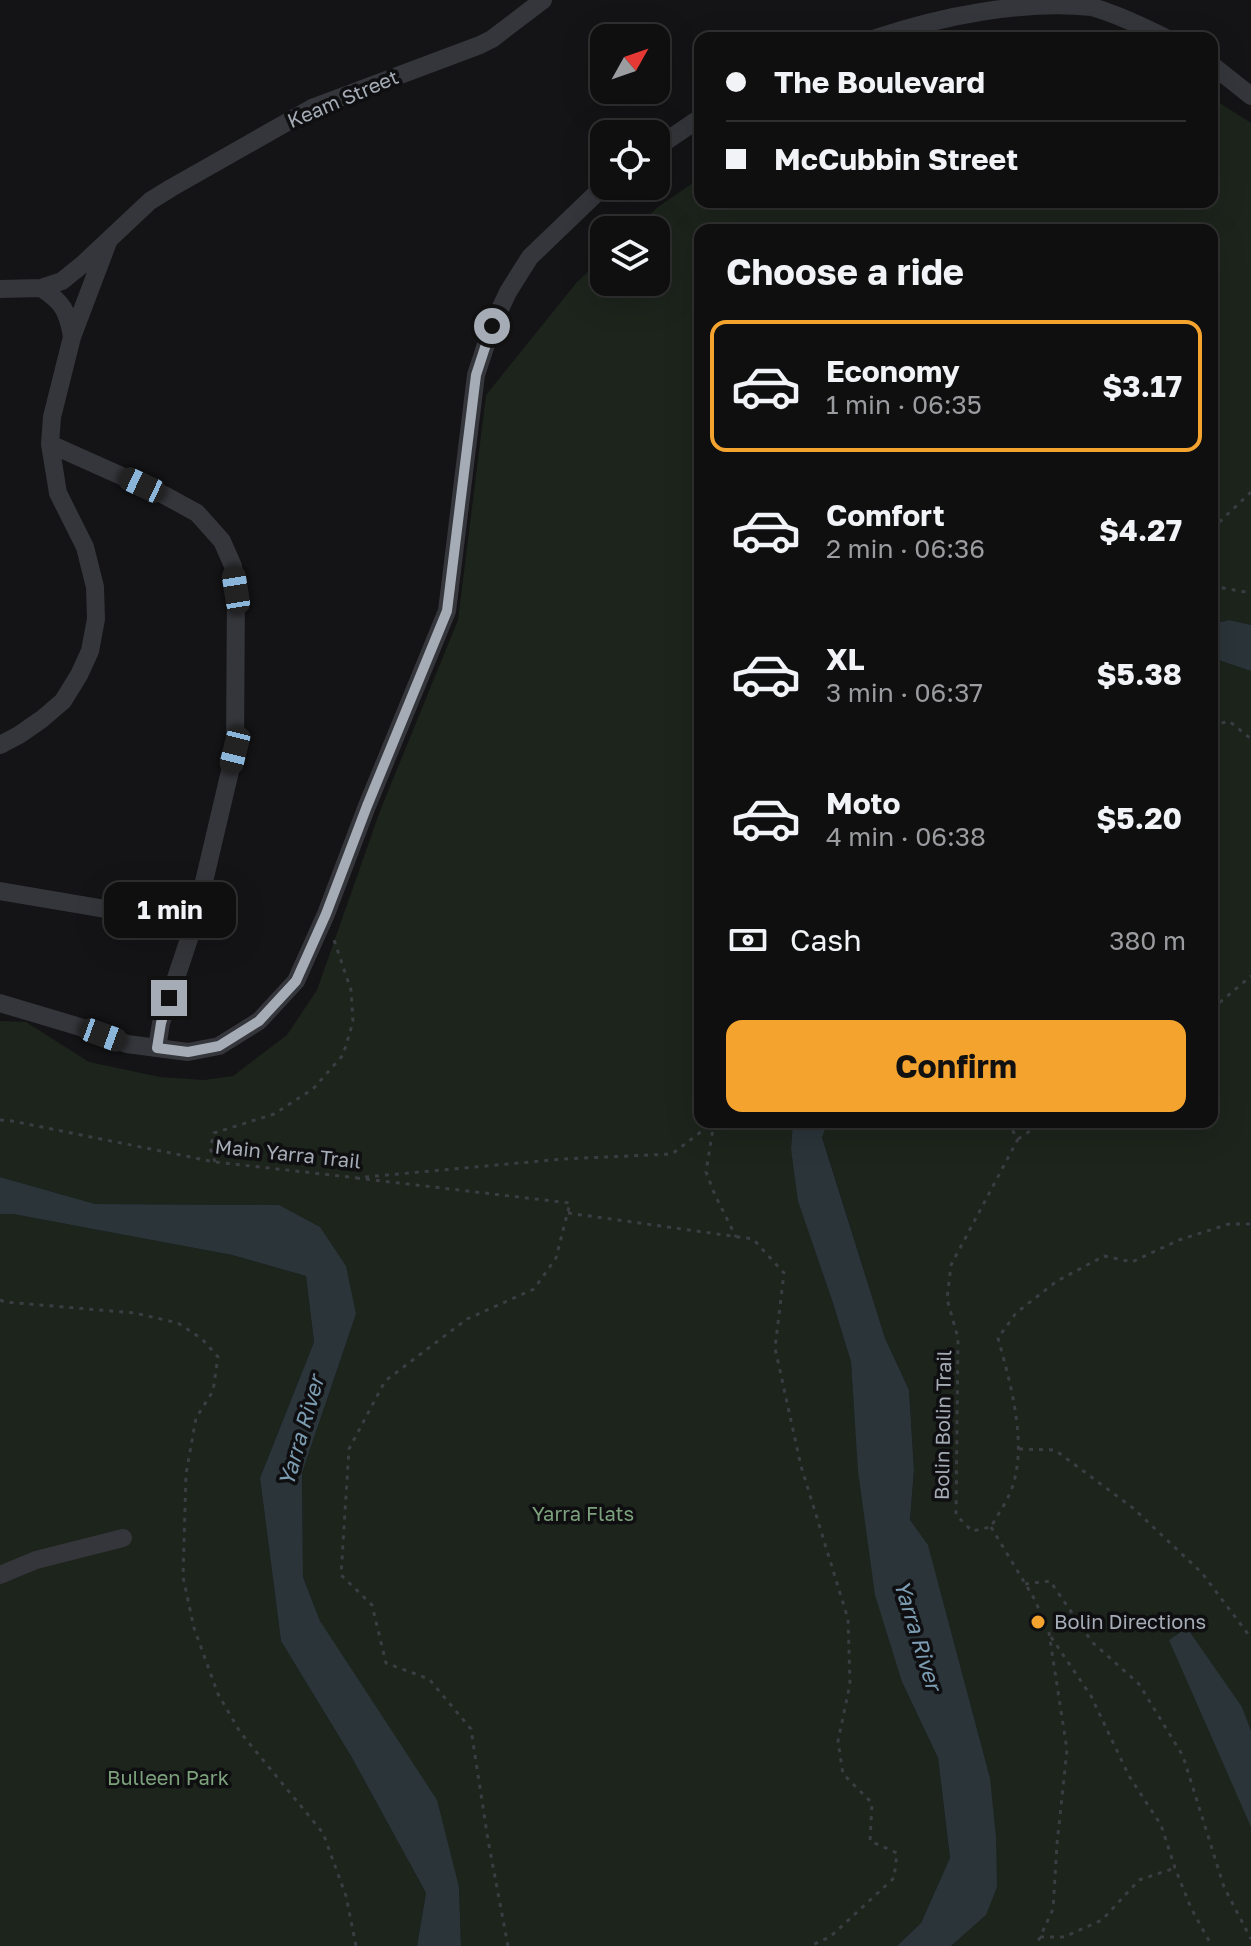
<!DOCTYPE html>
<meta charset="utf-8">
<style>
body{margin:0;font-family:"Golos Text",sans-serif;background:#1d1d1e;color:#f1f3f6;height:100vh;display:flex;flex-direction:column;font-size:30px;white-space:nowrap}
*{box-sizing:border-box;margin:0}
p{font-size:26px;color:#9b9c9f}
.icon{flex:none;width:44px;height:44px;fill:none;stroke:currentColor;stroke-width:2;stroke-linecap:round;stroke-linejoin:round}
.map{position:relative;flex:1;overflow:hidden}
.side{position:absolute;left:694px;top:224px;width:524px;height:904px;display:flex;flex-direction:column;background:#0f0f10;border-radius:16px;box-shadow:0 8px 32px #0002,0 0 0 2px #2f2f30}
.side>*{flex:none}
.banner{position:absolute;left:694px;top:32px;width:524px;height:176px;border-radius:16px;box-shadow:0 8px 32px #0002,0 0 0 2px #2f2f30;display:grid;align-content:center;height:176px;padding:0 32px;background:#0f0f10}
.needle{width:52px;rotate:50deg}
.controls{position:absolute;left:590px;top:24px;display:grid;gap:16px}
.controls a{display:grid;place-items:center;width:80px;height:80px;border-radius:16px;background:#0f0f10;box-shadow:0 8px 32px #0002,0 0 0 2px #2f2f30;font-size:40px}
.end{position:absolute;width:36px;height:36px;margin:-18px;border:10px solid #a5acb6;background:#111;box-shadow:0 0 0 4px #111}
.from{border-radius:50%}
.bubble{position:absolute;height:56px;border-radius:16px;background:#0f0f10;box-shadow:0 8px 32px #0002,0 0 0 2px #2f2f30;font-size:26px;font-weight:700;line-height:56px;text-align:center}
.car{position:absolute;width:24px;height:48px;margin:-24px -12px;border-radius:10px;box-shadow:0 0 6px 2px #0007;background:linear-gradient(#222 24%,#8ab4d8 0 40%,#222 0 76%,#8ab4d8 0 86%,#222 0)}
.banner b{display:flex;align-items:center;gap:28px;height:76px;font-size:30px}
.banner b+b{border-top:2px solid #2f2f30}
.banner i{width:20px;height:20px;background:#f1f3f6}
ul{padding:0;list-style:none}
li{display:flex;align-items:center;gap:24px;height:132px;margin:0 16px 12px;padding:0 16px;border:4px solid transparent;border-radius:16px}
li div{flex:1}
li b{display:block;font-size:30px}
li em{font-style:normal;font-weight:700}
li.active{border-color:#f3a32e}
li>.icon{width:72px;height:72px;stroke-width:1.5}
h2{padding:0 32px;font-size:36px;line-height:96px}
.pay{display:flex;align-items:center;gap:20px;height:88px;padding:0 32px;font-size:30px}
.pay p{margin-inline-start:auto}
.cta{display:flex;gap:16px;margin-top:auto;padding:16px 32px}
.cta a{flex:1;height:92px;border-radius:16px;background:#f3a32e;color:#111;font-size:32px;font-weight:700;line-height:92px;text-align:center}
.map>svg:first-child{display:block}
.green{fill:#1c241c}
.water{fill:#2a3439}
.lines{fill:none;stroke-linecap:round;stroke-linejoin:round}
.path{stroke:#3b3d42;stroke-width:3;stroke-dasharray:4 6;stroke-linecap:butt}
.minor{stroke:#35363b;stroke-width:18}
.route{stroke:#a5acb6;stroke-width:10}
.poi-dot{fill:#f3a32e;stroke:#0f0f11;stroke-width:3}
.labels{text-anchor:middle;stroke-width:7;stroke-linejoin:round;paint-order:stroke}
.street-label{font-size:20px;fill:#a5acb6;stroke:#0f0f11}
.park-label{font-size:20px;fill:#7ca17c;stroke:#0f0f11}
.poi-label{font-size:20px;fill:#a5acb6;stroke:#0f0f11;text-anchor:start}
.water-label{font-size:22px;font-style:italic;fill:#7c9cb2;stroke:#0f0f11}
</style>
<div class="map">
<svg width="1251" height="1946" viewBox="0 0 1251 1946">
<rect width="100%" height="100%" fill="#141416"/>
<path class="green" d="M972 32 1080 35 1086 38H953Z
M1212 98 1251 123V625L1229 620 1212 624V230H700V1122H793L791 1149 832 1300 851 1362 859 1474 902 1682 938 1758 950 1859 921 1923 897 1946H461L459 1887 320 1621 303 1577 302 1473 356 1314 241 1205 95 1204 0 1177V1021L26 1022 89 1062 160 1077 204 1080 233 1076 287 1035 317 990 380 811 458 620 486 395 577 282 604 257V282H656V230H633L658 207 700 178V202H1212Z
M1217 660 1251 671V1946H951L986 1915 990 1778 928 1546 910 1520 914 1470 909 1390 885 1338 822 1136 828 1122H1212V663Z
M0 1214H13L232 1255 306 1276 314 1342 260 1478 281 1641 351 1756 426 1893 417 1946H0Z"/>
<path class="water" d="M1229 620 1251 625V671L1218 660 1212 663V624Z
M793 1122H828L822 1137 885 1338 909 1390 914 1470 910 1520 928 1545 990 1778 996 1837 997 1887 986 1915 951 1946H897L921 1923 950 1858 938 1758 902 1682 875 1595 858 1471 851 1362 832 1300 798 1201 791 1149Z
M0 1177 95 1204 279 1205 320 1227 346 1266 356 1314 302 1473 303 1577 320 1621 437 1800 459 1887 461 1946H417L426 1893 351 1756 281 1641 260 1478 314 1342 306 1276 232 1255 13 1214H0Z
M1187 1628 1242 1707 1251 1731V1827L1169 1640Z"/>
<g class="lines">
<path class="path" d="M1212 529 1251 492
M1212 588 1217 587 1251 593
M1212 726 1229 721 1251 739
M1212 1009 1251 976
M0 1120 12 1121 215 1162 358 1178
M714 1122 706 1172 715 1195 736 1237
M1007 1122 1018 1139 951 1265 947 1299 958 1338 956 1515 972 1531 991 1527C998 1514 1007 1502 1012 1488 1028 1443 1010 1382 998 1338L1016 1313 1057 1281 1104 1256 1132 1262 1179 1240 1229 1224H1251
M1018 1139 1044 1122
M215 1162 210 1148 214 1133 274 1114 313 1089 343 1055 353 1022 351 990 334 940
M365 1177 563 1159 672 1154 702 1131 708 1122
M356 1178 570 1203 556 1258 534 1289 467 1319 385 1381 349 1449 341 1575 372 1605 386 1663 429 1679 471 1729 488 1840 508 1946
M568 1213 753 1239 784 1273 775 1348 801 1466 848 1619 850 1684 838 1741 843 1774 872 1803 870 1841 897 1853 894 1878 830 1937 810 1946
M0 1300 5 1302 135 1313 178 1323 202 1339 218 1357 213 1391 196 1418 186 1474 183 1577 194 1628 218 1694 240 1732 323 1833 346 1896 356 1946
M1019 1449 1055 1450 1133 1508 1202 1573 1251 1638
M991 1527 1035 1600 1049 1633 1067 1750 1057 1844 1053 1909 1036 1946
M1025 1584 1050 1581 1092 1642 1139 1684 1183 1756 1224 1887 1251 1939
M1051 1637 1091 1696 1129 1776 1161 1825 1175 1868 1191 1908 1212 1946
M1040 1937H1064L1102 1920 1139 1880 1175 1868"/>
<path class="minor" d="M876 38C942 16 1022 0 1092 7 1117 14 1142 26 1166 38
M1212 65 1251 96
M656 148 700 118
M41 288C63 302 68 312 72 337
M0 289 41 288 62 281 83 264 150 201 171 188 312 108 480 45 492 39 543 0
M50 444 164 495 197 513 222 541 233 566 236 590 235 750 194 924 161 1023 157 1048
M0 745 19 735 42 719 63 701 79 675 90 651 96 619 95 587 85 547 58 493 50 444 52 417 72 337 108 242
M0 891 194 924
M0 1003 80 1027 127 1044 188 1052 219 1046 259 1021 296 981 326 914 367 806 447 611 476 375 492 326 508 292 530 257 604 186
M0 1575 36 1560 123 1538"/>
</g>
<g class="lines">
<path class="route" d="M169 998 161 1023 157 1048 188 1052 219 1046 259 1021 296 981 326 914 367 806 447 611 476 375 492 326"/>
</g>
<circle class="poi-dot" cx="1038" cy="1622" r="8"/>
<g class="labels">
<g class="street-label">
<text transform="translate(343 99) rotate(-23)" y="7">Keam Street</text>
<text transform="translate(288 1154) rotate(6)" y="7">Main Yarra Trail</text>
<text transform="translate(943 1425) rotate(-89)" y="7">Bolin Bolin Trail</text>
</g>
<g class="park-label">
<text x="583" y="1521">Yarra Flats</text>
<text x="168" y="1785">Bulleen Park</text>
</g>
<g class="poi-label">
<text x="1054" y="1629">Bolin Directions</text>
</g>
<g class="water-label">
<text transform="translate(301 1431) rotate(-74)" y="8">Yarra River</text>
<text transform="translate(918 1635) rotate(73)" y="8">Yarra River</text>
</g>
</g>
</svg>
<div class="controls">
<a><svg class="needle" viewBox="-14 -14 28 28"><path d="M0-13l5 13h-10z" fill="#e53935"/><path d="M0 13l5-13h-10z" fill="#9b9c9f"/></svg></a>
<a><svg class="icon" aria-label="locate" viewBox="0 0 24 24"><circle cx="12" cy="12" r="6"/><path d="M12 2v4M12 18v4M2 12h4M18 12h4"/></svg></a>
<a><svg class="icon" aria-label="layers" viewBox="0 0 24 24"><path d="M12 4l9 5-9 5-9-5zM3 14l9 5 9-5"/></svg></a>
</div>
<i class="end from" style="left:492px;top:326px"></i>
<i class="end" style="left:169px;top:998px"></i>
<div class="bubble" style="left:104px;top:882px;width:132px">1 min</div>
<i class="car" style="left:142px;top:485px;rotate:295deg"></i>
<i class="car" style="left:236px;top:590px;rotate:351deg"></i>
<i class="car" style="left:235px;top:750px;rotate:194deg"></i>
<i class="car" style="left:103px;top:1035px;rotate:110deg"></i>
<div class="banner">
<b><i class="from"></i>The Boulevard</b>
<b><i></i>McCubbin Street</b>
</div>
<section class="side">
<h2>Choose a ride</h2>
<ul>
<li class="active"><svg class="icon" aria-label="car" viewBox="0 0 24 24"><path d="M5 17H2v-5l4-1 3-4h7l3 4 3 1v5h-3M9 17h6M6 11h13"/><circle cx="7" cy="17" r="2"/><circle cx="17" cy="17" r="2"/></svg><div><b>Economy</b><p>1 min · 06:35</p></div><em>$3.17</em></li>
<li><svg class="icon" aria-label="car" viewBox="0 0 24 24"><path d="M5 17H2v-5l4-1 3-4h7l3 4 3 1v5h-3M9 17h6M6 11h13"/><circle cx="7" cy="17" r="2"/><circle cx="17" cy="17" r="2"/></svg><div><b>Comfort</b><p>2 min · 06:36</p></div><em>$4.27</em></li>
<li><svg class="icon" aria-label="car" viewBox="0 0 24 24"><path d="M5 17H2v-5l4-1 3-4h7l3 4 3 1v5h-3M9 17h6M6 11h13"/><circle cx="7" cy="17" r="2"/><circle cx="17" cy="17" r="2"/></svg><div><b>XL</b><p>3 min · 06:37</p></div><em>$5.38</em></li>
<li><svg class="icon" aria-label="car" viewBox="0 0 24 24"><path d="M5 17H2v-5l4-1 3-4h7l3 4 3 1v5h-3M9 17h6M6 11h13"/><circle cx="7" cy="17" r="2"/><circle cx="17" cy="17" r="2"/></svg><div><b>Moto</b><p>4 min · 06:38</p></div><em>$5.20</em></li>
</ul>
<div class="pay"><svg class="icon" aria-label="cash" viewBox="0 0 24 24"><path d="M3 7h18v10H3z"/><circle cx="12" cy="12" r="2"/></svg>Cash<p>380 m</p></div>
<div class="cta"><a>Confirm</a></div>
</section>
</div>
